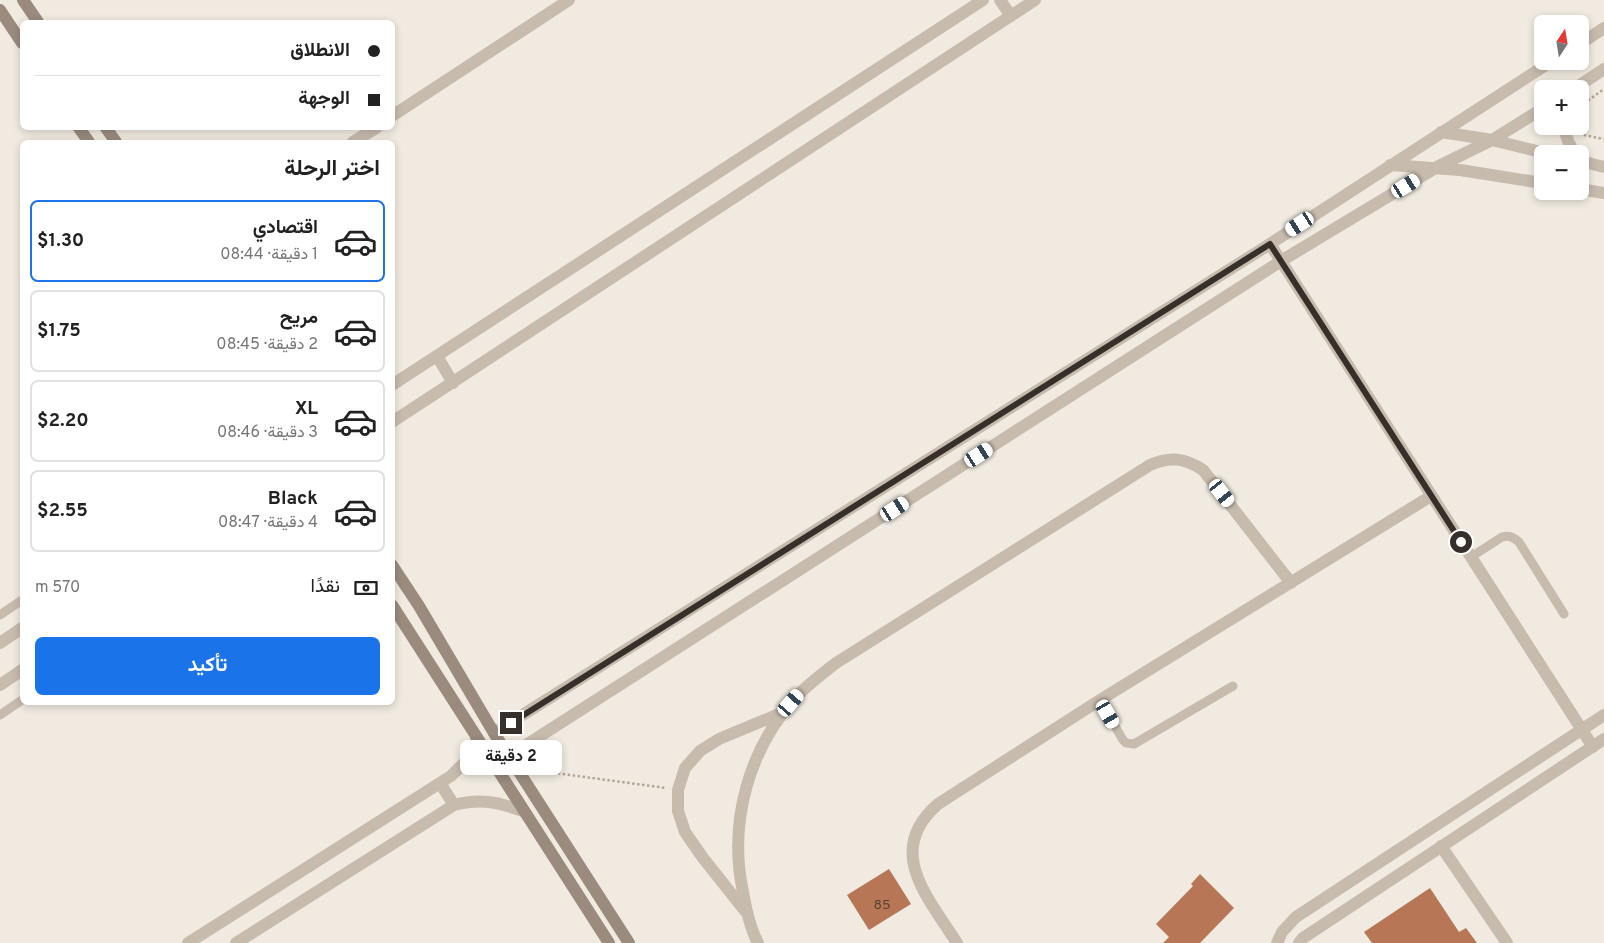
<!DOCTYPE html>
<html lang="ar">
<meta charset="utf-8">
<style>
body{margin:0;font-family:Overpass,Vazirmatn,sans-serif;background:#f2f2f2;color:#222;direction:rtl;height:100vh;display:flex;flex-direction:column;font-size:19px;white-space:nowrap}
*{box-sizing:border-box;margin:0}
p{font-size:16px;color:#767676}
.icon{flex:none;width:28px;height:28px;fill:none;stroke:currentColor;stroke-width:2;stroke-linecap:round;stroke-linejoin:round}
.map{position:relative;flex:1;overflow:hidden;direction:ltr}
.sheet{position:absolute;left:20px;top:140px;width:375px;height:565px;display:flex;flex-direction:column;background:#fff;border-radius:8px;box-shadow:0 2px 8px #0003;direction:rtl}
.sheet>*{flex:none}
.guide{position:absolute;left:20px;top:20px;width:375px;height:110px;border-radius:8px;box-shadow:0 2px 8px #0003;direction:rtl;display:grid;align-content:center;height:110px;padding:0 15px;background:#fff}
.needle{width:32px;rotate:12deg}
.tools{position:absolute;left:1534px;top:15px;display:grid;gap:10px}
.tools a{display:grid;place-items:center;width:55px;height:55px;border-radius:8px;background:#fff;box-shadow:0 2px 8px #0003;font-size:25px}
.end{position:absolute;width:22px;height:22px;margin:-11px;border:6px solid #362f2a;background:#fff;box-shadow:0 0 0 2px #fff}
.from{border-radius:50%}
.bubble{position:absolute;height:35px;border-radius:8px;background:#fff;box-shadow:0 2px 8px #0003;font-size:16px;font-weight:700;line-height:35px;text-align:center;direction:rtl}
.car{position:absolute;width:15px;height:30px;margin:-15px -8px;border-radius:6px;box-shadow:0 0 4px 1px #0007;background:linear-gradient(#fff 24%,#345 0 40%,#fff 0 76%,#345 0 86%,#fff 0)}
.guide b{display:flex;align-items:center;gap:18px;height:48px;font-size:19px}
.guide b+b{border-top:1px solid #e0e0e0}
.guide i{width:12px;height:12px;background:#222}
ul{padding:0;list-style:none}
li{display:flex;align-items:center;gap:15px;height:82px;margin:0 10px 8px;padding:0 5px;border:2px solid #e0e0e0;border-radius:8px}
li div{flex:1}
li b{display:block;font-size:19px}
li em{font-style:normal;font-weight:700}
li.current{border-color:#1a73e8}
li>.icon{width:45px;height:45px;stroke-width:1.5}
h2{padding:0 15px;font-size:22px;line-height:60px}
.pay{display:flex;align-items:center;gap:12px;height:55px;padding:0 15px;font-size:19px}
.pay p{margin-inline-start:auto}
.button{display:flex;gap:10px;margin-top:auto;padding:10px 15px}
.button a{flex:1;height:58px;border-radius:8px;background:#1a73e8;color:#fff;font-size:20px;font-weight:700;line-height:58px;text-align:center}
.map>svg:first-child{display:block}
.building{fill:#b77656}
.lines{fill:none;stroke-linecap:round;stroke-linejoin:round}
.path{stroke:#b2a597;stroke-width:2.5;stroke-dasharray:2.5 2.5;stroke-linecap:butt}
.service{stroke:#c7bbad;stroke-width:9}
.minor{stroke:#c7bbad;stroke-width:12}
.tertiary{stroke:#c7bbad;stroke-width:12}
.secondary{stroke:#9a8b7e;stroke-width:12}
.route{stroke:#362f2a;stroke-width:6}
.labels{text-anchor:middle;stroke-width:4;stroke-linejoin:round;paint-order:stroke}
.number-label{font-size:14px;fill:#564135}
</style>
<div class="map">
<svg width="1604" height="943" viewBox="0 0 1604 943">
<rect width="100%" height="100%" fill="#f0eae0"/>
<path class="building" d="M889 869 911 904 869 930 847 895Z
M1200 874 1234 908 1200 943H1163L1169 937 1156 924 1193 886 1191 884Z
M1430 888 1459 932 1466 928 1477 943H1372L1364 932Z"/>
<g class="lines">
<path class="path" d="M1580 113 1586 102 1604 89
M1580 132 1583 135 1604 139
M533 770 666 788"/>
<path class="service" d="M1471 557 1502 537C1509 535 1513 537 1519 542L1564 614
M0 615 22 600
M1100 700 1123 740 1126 743 1134 744 1233 686
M0 715 22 700"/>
<path class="minor" d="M392 116 569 0
M353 142 376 128
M1270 244 1593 747
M1441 846 1507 943
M746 912 703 858 685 832 678 811V790L685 768 700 751 719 739 784 712
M758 943C750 928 746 909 743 892 728 822 749 747 798 695 810 683 823 673 836 663L1150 465C1170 456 1185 458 1203 470L1291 583
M957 943C928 897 884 851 938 804L1100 700 1431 496
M1277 943 1282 932 1296 917 1604 715
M1299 943 1303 938 1604 739"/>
<path class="tertiary" d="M1000 0 1011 16
M1580 44 1604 28
M1574 89 1604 69
M1563 126 1568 141 1575 154
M1441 132 1492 140 1549 154
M1580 161 1604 167
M1390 165 1460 170 1542 183
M1580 189 1604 193
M437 356 453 383
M392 385 983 0
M392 422 1035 0
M0 643 22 628
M0 685 22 670
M494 733 1270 244 1552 61
M509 756 1281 261 1437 167 1492 140 1542 109
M440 783 454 805
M188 943 451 776 468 759 477 738
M236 943 454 805C481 798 497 802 523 811"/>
<path class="secondary" d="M23 0 38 22
M0 10 22 43
M79 128 89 142
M106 128 116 142
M392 565 419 606 494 733 629 943
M392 605 609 943"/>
</g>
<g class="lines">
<path class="route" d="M511 723 1270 244 1461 542"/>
</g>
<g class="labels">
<g class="number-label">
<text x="882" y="909">85</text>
</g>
</g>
</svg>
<div class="tools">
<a><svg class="needle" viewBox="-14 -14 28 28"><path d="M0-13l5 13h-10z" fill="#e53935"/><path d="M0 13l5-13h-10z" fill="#767676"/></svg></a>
<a>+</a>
<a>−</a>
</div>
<i class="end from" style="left:1461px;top:542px"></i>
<i class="end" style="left:511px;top:723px"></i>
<div class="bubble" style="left:460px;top:740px;width:102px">2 دقيقة</div>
<i class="car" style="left:1406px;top:186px;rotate:59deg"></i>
<i class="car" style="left:1300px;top:224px;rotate:237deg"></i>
<i class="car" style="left:979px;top:455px;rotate:57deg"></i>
<i class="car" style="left:1222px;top:493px;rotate:142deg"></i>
<i class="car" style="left:895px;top:509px;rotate:57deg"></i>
<i class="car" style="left:791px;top:703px;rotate:41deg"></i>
<i class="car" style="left:1108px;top:714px;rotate:150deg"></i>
<div class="guide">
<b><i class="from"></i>الانطلاق</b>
<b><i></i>الوجهة</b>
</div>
<section class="sheet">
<h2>اختر الرحلة</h2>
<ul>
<li class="current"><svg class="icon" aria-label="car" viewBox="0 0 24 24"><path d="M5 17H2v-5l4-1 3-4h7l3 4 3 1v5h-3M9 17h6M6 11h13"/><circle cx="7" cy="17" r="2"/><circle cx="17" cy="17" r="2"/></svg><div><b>اقتصادي</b><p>1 دقيقة · 08:44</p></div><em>$1.30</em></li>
<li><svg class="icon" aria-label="car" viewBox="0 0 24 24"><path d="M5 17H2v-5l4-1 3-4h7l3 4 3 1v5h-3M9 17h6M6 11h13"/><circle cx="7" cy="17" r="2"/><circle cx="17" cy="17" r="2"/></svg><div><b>مريح</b><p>2 دقيقة · 08:45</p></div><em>$1.75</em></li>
<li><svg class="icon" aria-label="car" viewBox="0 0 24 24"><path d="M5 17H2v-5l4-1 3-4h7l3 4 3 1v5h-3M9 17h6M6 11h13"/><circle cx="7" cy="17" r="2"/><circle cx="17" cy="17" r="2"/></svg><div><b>XL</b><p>3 دقيقة · 08:46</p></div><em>$2.20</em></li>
<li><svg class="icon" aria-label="car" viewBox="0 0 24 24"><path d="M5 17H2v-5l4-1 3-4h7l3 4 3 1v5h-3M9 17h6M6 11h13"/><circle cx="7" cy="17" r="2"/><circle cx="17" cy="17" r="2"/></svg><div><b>Black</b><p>4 دقيقة · 08:47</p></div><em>$2.55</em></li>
</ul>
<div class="pay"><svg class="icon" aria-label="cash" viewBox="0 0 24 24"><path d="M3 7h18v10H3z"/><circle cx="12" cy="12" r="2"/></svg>نقدًا<p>570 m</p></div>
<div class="button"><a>تأكيد</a></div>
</section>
</div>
